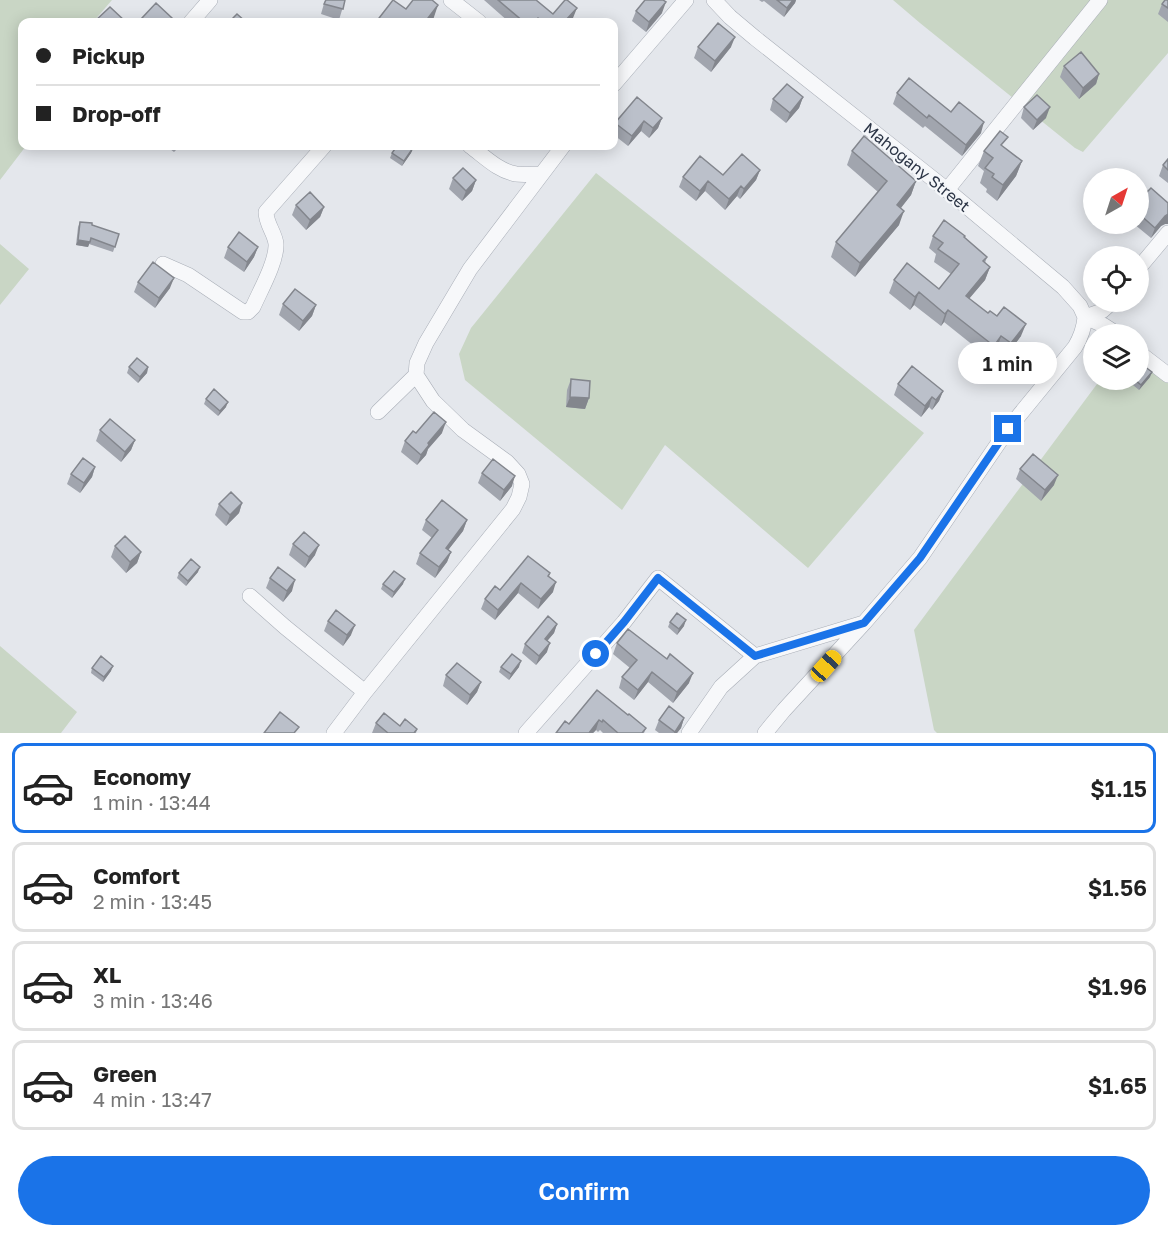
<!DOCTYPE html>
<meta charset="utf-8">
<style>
body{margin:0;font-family:"Golos Text",sans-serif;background:#f6f6f6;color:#222;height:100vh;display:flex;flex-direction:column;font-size:22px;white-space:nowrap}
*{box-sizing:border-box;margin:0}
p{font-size:20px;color:#767676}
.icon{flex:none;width:33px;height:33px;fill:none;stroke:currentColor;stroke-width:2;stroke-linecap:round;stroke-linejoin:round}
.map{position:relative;height:733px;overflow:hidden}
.sheet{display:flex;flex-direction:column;background:#fff;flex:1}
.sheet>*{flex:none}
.banner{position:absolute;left:18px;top:18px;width:600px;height:132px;border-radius:12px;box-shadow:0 3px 15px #0003;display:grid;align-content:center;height:132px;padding:0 18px;background:#fff}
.needle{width:39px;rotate:39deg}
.fabs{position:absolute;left:1083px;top:168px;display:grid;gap:12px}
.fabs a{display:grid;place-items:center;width:66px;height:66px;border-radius:50%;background:#fff;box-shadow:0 3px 15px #0003;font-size:30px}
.end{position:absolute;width:27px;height:27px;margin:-14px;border:8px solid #1a73e8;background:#fff;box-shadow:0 0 0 3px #fff}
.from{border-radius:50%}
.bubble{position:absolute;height:42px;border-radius:21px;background:#fff;box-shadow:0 3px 15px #0003;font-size:20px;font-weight:600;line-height:42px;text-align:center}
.car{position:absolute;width:18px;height:36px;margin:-18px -9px;border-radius:8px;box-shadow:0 0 4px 2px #0007;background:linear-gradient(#f5c518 24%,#345 0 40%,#f5c518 0 76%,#345 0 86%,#f5c518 0)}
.banner b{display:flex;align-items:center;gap:21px;height:57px;font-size:22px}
.banner b+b{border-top:2px solid #e0e0e0}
.banner i{width:15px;height:15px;background:#222}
ul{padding:10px 0 0;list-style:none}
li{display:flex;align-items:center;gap:18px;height:90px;margin:0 12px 9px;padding:0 6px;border:3px solid #e0e0e0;border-radius:12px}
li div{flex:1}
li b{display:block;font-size:22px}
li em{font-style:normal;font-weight:600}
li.on{border-color:#1a73e8}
li>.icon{width:54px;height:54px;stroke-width:1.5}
.button{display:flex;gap:12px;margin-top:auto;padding:12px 18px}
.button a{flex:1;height:69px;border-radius:36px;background:#1a73e8;color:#fff;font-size:24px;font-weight:600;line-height:69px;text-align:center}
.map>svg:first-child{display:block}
.green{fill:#c9d6c5}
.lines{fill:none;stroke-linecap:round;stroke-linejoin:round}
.minor-casing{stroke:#a9aeb7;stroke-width:16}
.minor{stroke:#f7f8fa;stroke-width:15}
.wall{fill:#a1a5ae}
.shaded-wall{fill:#83868d}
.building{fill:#bbc0ca;stroke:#83868d;stroke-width:1.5}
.route{stroke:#1a73e8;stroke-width:8}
.labels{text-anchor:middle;stroke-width:4.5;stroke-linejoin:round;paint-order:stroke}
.street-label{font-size:16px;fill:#2b3445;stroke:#f4f6f9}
</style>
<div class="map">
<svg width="1168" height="733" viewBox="0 0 1168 733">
<rect width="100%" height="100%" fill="#e4e7ec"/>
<path class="green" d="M0 0H112L93 22H22V146H26L0 180Z
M893 0H1168V53L1083 152 1075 148 920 23Z
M596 173 924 433 808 568 665 445 622 510 465 380 459 354 471 328Z
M0 244 29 269 0 305Z
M1139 360 1168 383V733H937L934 730 914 630 1100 380H1138Z
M0 646 77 712 61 733H0Z"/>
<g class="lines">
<defs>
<path id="minor" d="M451 0 479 22
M714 0 730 17 755 38 947 190 1063 287 1080 306 1085 317 1103 325 1117 334
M191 22 210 0
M614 84 686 0
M470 146C484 156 498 171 516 174 524 175 532 174 540 174
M947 190 1100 0
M163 264 188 275 243 312H248L253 307C260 291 277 261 276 244 275 233 266 224 266 212L324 146
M1138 269 1168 233
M1085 317 1102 311 1112 302
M1138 352 1168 375
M378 412 416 375 417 363 426 343 470 269 563 146
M250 596 285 627 365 692
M334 733 365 692 513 509 519 497 522 484 518 474 507 462 463 430 433 401 416 375
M526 733 624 622 658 578 755 656
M689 733 721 687 755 656 864 623
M765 733 784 710 864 623 920 558 1008 429 1075 347C1081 337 1084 329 1085 317"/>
</defs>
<use href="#minor" class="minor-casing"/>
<use href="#minor" class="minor"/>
</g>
<path class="wall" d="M325 0H345L339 20 321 14Z
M484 0H536L553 14 573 18 569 22H509Z
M759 0H796L795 3 784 17 764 1 762 2Z
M1168 0V22L1158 14 1162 4Z
M636 11 662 13 646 32 632 21Z
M142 18H172L170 22H140Z
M698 47H731L711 72 694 58Z
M1064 66 1099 74 1096 84 1079 99 1060 77Z
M897 93 951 112 981 133 962 156 925 126 923 128 893 104Z
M803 97 799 108 786 123 770 110 773 99Z
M1024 107 1046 118 1033 130 1021 118Z
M662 118 658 128 649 138 641 131 628 146 614 135V127L615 123Z
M166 146H180L174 152Z
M535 146H545L541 150Z
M1004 147 1022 161 1016 176 997 201 986 192 987 189 980 183 984 171 978 166 984 151Z
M413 148 411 153 402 166 390 158 392 153Z
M852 151 916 181 911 195 901 208 899 225 855 277 831 257 836 242 878 192 847 165Z
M1168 159V183L1159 176 1163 165Z
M760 170 756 180 740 199 737 196 725 210 705 191 696 201 679 187 683 177 723 175Z
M453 178 476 180 472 191 462 201 449 189Z
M1138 201 1165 224 1161 226 1151 238 1134 224H1138Z
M296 205 324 207 320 217 306 230 292 215Z
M80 222 92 225 119 234 113 252 89 244 88 247 76 245 78 227Z
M933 236 964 237 987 257 985 263 990 267 985 280 969 299 988 313 1021 336 1006 356 997 349 989 358 944 322 941 326 914 305 910 310 889 293 894 280 939 289 951 274 934 262 936 254 929 248Z
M228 247H258L254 257 244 272 224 258Z
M138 282 170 288 155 308 134 292Z
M283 304 316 305 312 316 299 331 279 315Z
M129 367H148L147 373 138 383 127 373Z
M1150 377 1139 390 1128 381V380H1138Z
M571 379 589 398 585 409 566 407 567 390Z
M898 384 943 391 939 401 932 410 929 407 921 417 894 395Z
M206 399 226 407 218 416 204 404Z
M100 430 135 440 131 450 121 462 96 441Z
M416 433H442L428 449 426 455 417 465 401 452 405 441Z
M95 467 92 477 80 493 67 484 71 474Z
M1020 469 1054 485 1041 501 1016 479Z
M482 473 512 486 500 501 478 483Z
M242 503 239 513 226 526 215 515 219 504Z
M426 520H467L463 531 448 550 451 552 447 562 435 578 416 564 420 553 432 538 422 530Z
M293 544 315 555 305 568 289 555Z
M115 546 141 552 137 563 126 573 111 557Z
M198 572 186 586 177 578 179 573Z
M550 573 549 576 553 592 538 609 518 593 495 620 481 609 485 599 500 590Z
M270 578 292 591 283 602 266 588Z
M383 584H403L392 598 381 589Z
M328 621 351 635 343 646 324 631Z
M670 622 684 626 677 635 668 627Z
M557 624 554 633 547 641V652L536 665 522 653 525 644Z
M617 643 689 683 673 703 648 682 634 700 619 688 622 677 630 668 613 654Z
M501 667H519L509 680 499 672Z
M92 668 111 671 103 682 91 673Z
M446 675 481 682 477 692 467 705 443 686Z
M628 715 646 728 644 733H603L600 730 598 732 596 730 593 733H556L569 724Z
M684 718 681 728 677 733H659L655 730 659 720Z
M376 723 400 726 417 729 416 733H372Z"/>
<path class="shaded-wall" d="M793 0H796L795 3 784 17 787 8Z
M666 2 662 13 646 32 649 22Z
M438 5 433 20 431 22H425Z
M577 8 573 18 569 22H564Z
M735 37 731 47 711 72 715 61Z
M1099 74 1096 84 1079 99 1083 88Z
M803 97 799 108 786 123 790 113Z
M1050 107 1046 118 1033 130 1037 120Z
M662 118 658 128 649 138 653 128Z
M644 121 641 131 628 146 632 136Z
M984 122 981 133 962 156 966 145Z
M413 148 411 153 402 166 404 161Z
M1022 161 1016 176 997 201 1003 185Z
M760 170 756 180 740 199 744 189Z
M476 180 472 191 462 201 466 191Z
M708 181 705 191 696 201 700 191Z
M916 181 911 195 892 219 897 205Z
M741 186 737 196 725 210 729 199Z
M324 207 320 217 306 230 310 220Z
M904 211 899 225 855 277 860 263Z
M1168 214V224H1165L1161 226 1151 238 1155 228 1165 216Z
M78 240 90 242 88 247 76 245Z
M258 247 254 257 244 272 247 262Z
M990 267 985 280 961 308 966 296Z
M174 278 170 288 155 308 159 298Z
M919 292 914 305 910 310 915 297Z
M316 305 312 316 299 331 303 321Z
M948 310 944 322 941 326 945 314Z
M1026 324 1021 336 1006 356 1011 343Z
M1001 336 997 349 989 358 994 346Z
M148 367 147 373 138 383 140 377Z
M1152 372 1150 377 1139 390 1141 385Z
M943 391 939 401 932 410 936 400Z
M570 397 589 398 585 409 566 407Z
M932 397 929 407 921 417 925 406Z
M228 402 226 407 218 416 220 411Z
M446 422 442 433 428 449 426 455 417 465 421 455 428 443Z
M135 440 131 450 121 462 125 452Z
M95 467 92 477 80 493 84 483Z
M1058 475 1054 485 1041 501 1045 490Z
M515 476 512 486 500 501 504 490Z
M242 503 239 513 226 526 230 515Z
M467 520 463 531 442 558 446 548Z
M319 545 315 555 305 568 309 557Z
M141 552 137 563 126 573 130 562Z
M451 552 447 562 435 578 439 567Z
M200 567 198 572 186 586 188 581Z
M405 579 403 584 392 598 394 592Z
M295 580 292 591 283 602 287 591Z
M556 582 553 592 538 609 541 599Z
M521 583 518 593 495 620 498 610Z
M686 620 684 626 677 635 679 629Z
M557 624 554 633 542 647 545 639Z
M355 625 351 635 343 646 347 635Z
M550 643 547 652 536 665 539 656Z
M521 661 519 667 509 680 511 674Z
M113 666 111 671 103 682 104 677Z
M652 672 648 682 634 700 638 690Z
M693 673 689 683 673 703 677 692Z
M481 682 477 692 467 705 470 695Z
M684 718 681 728 677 733H674Z
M599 720 596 730 593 733H589Z"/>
<path class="building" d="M326 0H345L343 9 324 4Z
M393 0 406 9 413 0H432L438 5 425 22H376Z
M498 0H536L553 14 565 0H567L577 8 564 22H543L538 18 534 22H524Z
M645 0H663L666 2 649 22 636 11Z
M777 0H793L787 8Z
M1165 0H1168V8L1162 4Z
M156 3 172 18 168 22H147L142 18Z
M110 7 126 22H94Z
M237 14 246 22H229Z
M718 23 735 37 715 61 698 47Z
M1081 52 1099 74 1083 88 1064 66Z
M909 78 951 112 959 102 984 122 966 145 929 115 927 118 897 93Z
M787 84 803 97 790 113 773 99Z
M1037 95 1050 107 1037 120 1024 107Z
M637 97 662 118 653 128 644 121 632 136 615 123Z
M1000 131 1008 137 1001 145 1022 161 1003 185 992 177 994 174 985 168 993 158 984 151Z
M864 136 916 181 897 205 904 211 860 263 836 242 887 181 852 151Z
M397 146H409L413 148 404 161 392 153Z
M742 154 760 170 744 189 741 186 729 199 708 181 700 191 683 177 700 156 723 175Z
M1168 159V170L1163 165Z
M463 168 476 180 466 191 453 178Z
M1151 188 1168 203V214L1165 216 1155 228 1138 213V201Z
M310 192 324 207 310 220 296 205Z
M944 220 965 236 964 237 987 257 983 261 990 267 966 296 988 313 990 311 997 316 1004 307 1026 324 1011 343 1001 336 994 346 948 310 945 314 919 292 915 297 894 280 907 263 939 289 959 264 938 249 943 243 933 236Z
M80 222 92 223V225L119 234 115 247 91 238 90 242 78 240Z
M239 232 258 247 247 262 228 247Z
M153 262 174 278 159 298 138 282Z
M295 289 316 305 303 321 283 304Z
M137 358 148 367 140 377 129 367Z
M1140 363 1152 372 1141 385 1135 380H1138V365Z
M912 366 943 391 936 400 932 397 925 406 898 384Z
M571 379 590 381 589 398 570 397Z
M214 389 228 402 220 411 206 399Z
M434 412 446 422 428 443 429 445 421 455 405 441 413 431 416 433Z
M110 419 135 440 125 452 100 430Z
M1033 454 1058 475 1045 490 1020 469Z
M83 458 95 467 84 483 71 474Z
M493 459 515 476 504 490 482 473Z
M231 492 242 503 230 515 219 504Z
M442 500 467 520 446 548 451 552 439 567 420 553 438 530 426 520Z
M304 532 319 545 309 557 293 544Z
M125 536 141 552 130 562 115 546Z
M528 556 550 573 548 576 556 582 541 599 521 583 498 610 485 599 495 586 500 590Z
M191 559 200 567 188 581 179 573Z
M278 567 295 580 287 591 270 578Z
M394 571 405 579 394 592 383 584Z
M336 610 355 625 347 635 328 621Z
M677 613 686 620 679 629 670 622Z
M548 616 557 624 545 639 550 643 539 656 525 644Z
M628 629 667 659 670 654 693 673 677 692 652 672 638 690 622 677 637 660 617 643Z
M512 654 521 661 511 674 501 667Z
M101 656 113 666 104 677 92 668Z
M457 663 481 682 470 695 446 675Z
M597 690 628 715 629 714 646 728 642 733H618L603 720 602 722 599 720 589 733H556L565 721 569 724Z
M669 706 684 718 675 732 659 720Z
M280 712 299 727 294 733H264Z
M384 713 400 726 405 719 417 729 414 733H388L376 723Z"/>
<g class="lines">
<path class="route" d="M596 654 624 622 658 578 755 656 864 623 920 558 1008 429"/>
</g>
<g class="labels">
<g class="street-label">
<text transform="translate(917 167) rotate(39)" y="6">Mahogany Street</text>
</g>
</g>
</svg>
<div class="fabs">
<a><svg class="needle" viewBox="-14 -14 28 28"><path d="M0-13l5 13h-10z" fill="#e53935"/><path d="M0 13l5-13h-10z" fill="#767676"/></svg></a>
<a><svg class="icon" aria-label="locate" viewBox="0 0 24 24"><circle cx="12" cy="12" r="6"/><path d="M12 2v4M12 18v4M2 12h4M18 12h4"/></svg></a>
<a><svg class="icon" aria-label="layers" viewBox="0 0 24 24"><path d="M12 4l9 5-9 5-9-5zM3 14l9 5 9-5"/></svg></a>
</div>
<i class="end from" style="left:596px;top:654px"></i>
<i class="end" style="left:1008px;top:429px"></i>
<div class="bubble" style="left:958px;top:342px;width:99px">1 min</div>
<i class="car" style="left:826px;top:666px;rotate:42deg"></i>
<div class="banner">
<b><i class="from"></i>Pickup</b>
<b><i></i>Drop-off</b>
</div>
</div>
<section class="sheet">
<ul>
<li class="on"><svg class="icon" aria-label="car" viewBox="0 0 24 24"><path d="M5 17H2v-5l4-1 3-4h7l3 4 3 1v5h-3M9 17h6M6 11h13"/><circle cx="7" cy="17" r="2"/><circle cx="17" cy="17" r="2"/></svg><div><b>Economy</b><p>1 min · 13:44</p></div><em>$1.15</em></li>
<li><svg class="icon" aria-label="car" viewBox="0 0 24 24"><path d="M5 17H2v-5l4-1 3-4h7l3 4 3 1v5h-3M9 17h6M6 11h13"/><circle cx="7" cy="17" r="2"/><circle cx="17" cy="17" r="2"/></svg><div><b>Comfort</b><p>2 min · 13:45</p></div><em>$1.56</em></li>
<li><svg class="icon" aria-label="car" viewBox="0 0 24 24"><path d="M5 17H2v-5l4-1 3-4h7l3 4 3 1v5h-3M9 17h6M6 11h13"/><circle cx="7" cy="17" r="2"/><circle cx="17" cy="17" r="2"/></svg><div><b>XL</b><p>3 min · 13:46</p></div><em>$1.96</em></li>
<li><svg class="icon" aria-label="car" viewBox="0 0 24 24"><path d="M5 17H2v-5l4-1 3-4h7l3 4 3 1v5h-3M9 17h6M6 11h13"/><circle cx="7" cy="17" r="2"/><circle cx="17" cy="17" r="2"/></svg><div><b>Green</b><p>4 min · 13:47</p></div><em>$1.65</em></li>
</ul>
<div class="button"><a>Confirm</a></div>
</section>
